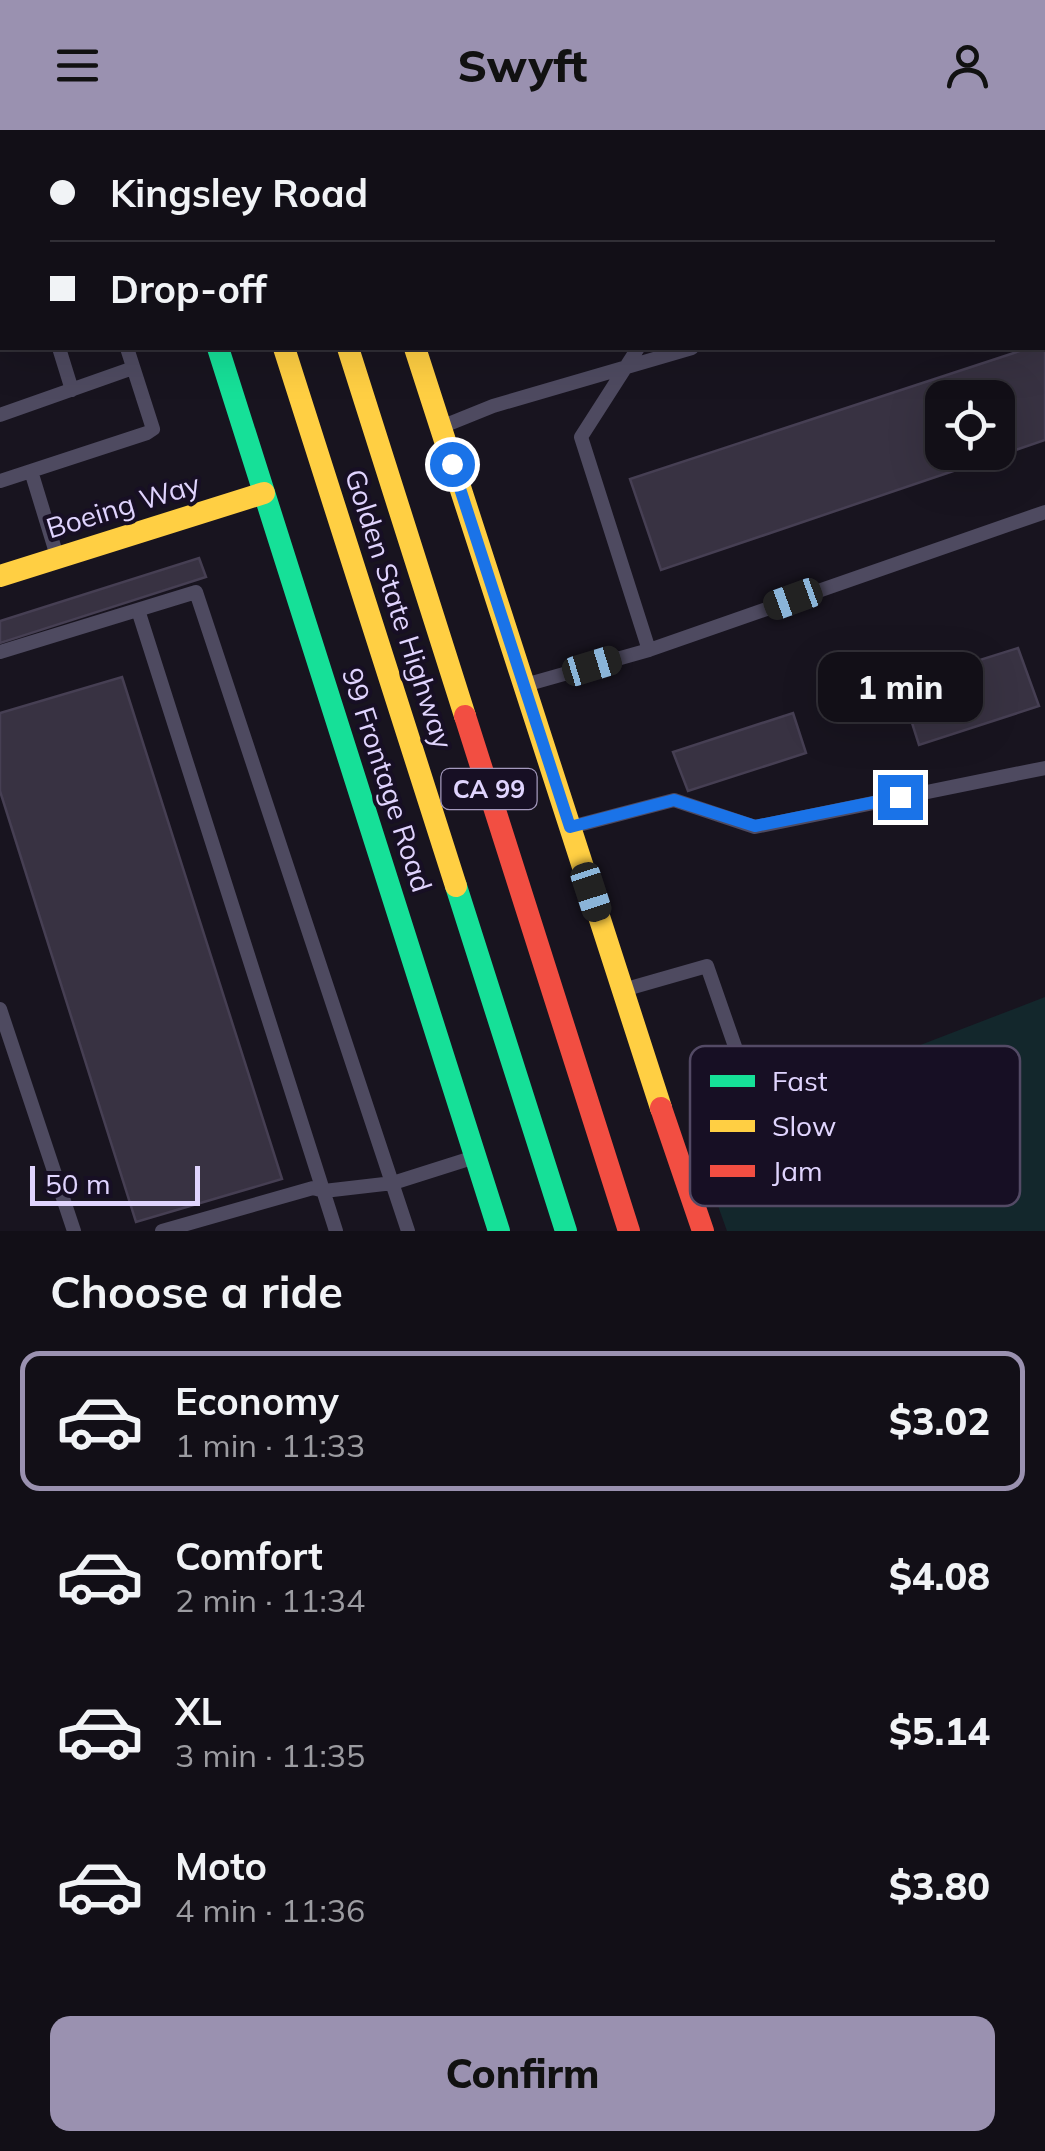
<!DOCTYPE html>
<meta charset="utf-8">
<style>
body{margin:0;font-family:Mulish,sans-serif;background:#1b1820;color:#f1f3f6;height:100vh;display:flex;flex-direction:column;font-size:38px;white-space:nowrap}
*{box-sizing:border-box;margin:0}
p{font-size:32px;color:#9c9ca1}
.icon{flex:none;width:55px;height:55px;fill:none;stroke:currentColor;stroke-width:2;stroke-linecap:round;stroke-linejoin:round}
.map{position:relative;height:1101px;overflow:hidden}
.side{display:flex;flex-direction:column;background:#120f17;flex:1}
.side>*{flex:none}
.hud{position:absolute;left:0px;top:0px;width:1045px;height:220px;box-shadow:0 10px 40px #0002,0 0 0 2px #312f36;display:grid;align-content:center;height:220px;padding:0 50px;background:#120f17}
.fabs{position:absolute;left:925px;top:250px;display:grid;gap:20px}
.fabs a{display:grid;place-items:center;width:90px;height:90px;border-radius:20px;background:#120f17;box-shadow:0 10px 40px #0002,0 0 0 2px #312f36;font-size:50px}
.scale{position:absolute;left:30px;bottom:25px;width:170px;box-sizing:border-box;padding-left:10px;border:5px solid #e0d4fe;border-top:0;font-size:28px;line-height:35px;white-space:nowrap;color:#e0d4fe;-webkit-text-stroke:8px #170f24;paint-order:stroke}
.end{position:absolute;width:45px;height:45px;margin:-22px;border:12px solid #1a73e8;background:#fff;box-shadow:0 0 0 5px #fff}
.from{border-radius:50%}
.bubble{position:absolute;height:70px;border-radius:20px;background:#120f17;box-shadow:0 10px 40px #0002,0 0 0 2px #312f36;font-size:32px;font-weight:800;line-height:70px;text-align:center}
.car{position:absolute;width:30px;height:60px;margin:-30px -15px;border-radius:12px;box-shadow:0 0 8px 2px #0007;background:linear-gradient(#222 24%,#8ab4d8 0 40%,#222 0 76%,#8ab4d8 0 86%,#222 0)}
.hud b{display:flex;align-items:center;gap:35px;height:95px;font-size:38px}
.hud b+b{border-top:2px solid #312f36}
.hud i{width:25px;height:25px;background:#f1f3f6}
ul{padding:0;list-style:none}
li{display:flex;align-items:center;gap:30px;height:140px;margin:0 20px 15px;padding:0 30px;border:5px solid transparent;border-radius:20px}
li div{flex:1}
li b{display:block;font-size:38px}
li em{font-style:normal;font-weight:800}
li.on{border-color:#9a91b0}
li>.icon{width:90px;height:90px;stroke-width:1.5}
h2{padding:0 50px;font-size:45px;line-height:120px}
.button{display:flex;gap:20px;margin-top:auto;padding:20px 50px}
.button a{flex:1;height:115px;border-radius:20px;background:#9a91b0;color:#111;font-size:40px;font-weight:800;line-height:115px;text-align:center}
header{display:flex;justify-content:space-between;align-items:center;height:130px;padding:0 50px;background:#9a91b0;color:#111;font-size:45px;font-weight:800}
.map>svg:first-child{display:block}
.green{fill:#13272c}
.building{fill:#383242;stroke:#463f53;stroke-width:2.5;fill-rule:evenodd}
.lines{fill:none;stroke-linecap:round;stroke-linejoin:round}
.lane{stroke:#4e4a60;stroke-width:14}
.fast{stroke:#16e098;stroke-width:22}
.slow{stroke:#ffcf43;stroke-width:22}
.jam{stroke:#f24e42;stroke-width:22}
.route{stroke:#1a73e8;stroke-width:12}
.labels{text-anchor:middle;stroke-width:8;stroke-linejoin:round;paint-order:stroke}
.shield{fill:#170f24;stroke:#a499bd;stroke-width:2.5}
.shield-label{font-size:25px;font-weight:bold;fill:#e0d4fe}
.street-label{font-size:28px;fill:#e0d4fe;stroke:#170f24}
.key{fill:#170f24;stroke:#534a65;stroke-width:2.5}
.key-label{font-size:28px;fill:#e0d4fe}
</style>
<header><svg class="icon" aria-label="menu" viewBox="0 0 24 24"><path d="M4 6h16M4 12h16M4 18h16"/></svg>Swyft<svg class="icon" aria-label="person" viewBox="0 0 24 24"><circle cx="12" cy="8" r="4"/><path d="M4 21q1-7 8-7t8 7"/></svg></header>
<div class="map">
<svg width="1045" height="1101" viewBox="0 0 1045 1101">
<rect width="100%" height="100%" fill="#18141f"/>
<path class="green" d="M1045 867V1101H727L692 1003Z"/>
<path class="building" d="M1045 212V310L661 440 630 349 1029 218H1042V213ZM942 268H998V322H942Z
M199 428 206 447 0 513V491Z
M1018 518 1039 576 919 615 900 555Z
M122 547 282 1049 136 1092 0 661V583Z
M793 583 806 623 688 661 673 622Z"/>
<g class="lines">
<path class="lane" d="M57 0V2
M1042 6 1045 5
M0 15 2 24
M1042 110 1045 109
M59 218 72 260
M638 218 581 307 649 520
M0 285 133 238
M441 297 493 276 692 218
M31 341 57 426
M0 351 147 303 153 299 127 218
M138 480 336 1101
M0 522 196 462 408 1101
M525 555 649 520 1045 382
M571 697 674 670 755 697 1045 638
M623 860 707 836 739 928
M0 879 74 1101
M162 1101 313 1058 324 1061 393 1053 475 1027"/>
<path class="fast" d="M214 0 215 2
M218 218 499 1101
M456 756 566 1101"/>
<path class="slow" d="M149 0 150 2
M345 0 346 2
M284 218 456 756
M348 218 465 586
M415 218 661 978
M0 446 264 363"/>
<path class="jam" d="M279 0 280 2
M465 586 629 1101
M661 978 703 1101"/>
</g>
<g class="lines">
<path class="route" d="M452 334 570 697 674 670 755 696 900 667"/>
</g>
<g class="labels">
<rect class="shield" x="441.5" y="639" width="95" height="40" rx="8"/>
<g class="shield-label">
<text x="489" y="668">CA 99</text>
</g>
<g class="street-label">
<text transform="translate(123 376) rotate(-17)" y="10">Boeing Way</text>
<text transform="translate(399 479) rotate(72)" y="10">Golden State Highway</text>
<text transform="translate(387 650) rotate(72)" y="10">99 Frontage Road</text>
</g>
</g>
<rect x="690" y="916" width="330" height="160" rx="15" class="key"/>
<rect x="710" y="945" width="45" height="12" fill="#16e098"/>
<rect x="710" y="990" width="45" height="12" fill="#ffcf43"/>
<rect x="710" y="1035" width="45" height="12" fill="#f24e42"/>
<g class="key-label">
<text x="772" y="961">Fast</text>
<text x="772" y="1006">Slow</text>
<text x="772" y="1051">Jam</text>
</g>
</svg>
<div class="fabs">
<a><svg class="icon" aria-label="locate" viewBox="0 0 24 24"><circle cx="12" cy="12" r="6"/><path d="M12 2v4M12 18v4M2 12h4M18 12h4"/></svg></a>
</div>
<div class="scale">50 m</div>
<i class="end from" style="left:452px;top:334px"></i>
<i class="end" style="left:900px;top:667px"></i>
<div class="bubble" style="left:818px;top:522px;width:165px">1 min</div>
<i class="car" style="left:793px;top:469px;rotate:250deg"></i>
<i class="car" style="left:592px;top:536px;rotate:73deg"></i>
<i class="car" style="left:591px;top:762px;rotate:162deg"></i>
<div class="hud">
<b><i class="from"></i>Kingsley Road</b>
<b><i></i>Drop-off</b>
</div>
</div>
<section class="side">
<h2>Choose a ride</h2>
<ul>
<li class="on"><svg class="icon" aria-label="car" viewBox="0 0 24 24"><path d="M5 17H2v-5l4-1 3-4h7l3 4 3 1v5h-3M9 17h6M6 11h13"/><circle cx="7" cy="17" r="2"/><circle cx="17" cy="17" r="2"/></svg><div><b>Economy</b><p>1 min · 11:33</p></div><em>$3.02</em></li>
<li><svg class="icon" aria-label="car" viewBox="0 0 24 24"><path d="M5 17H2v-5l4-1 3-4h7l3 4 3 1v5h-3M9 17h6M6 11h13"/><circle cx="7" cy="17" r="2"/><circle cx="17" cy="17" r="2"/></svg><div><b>Comfort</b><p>2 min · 11:34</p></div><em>$4.08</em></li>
<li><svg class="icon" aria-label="car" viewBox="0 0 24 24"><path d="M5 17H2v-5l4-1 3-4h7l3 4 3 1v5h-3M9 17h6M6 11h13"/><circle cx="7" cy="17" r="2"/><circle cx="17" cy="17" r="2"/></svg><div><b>XL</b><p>3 min · 11:35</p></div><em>$5.14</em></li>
<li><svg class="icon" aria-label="car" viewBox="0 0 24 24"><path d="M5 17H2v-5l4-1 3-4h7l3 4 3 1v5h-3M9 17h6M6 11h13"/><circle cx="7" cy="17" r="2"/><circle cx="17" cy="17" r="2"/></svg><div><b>Moto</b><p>4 min · 11:36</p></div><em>$3.80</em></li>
</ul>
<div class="button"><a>Confirm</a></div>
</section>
